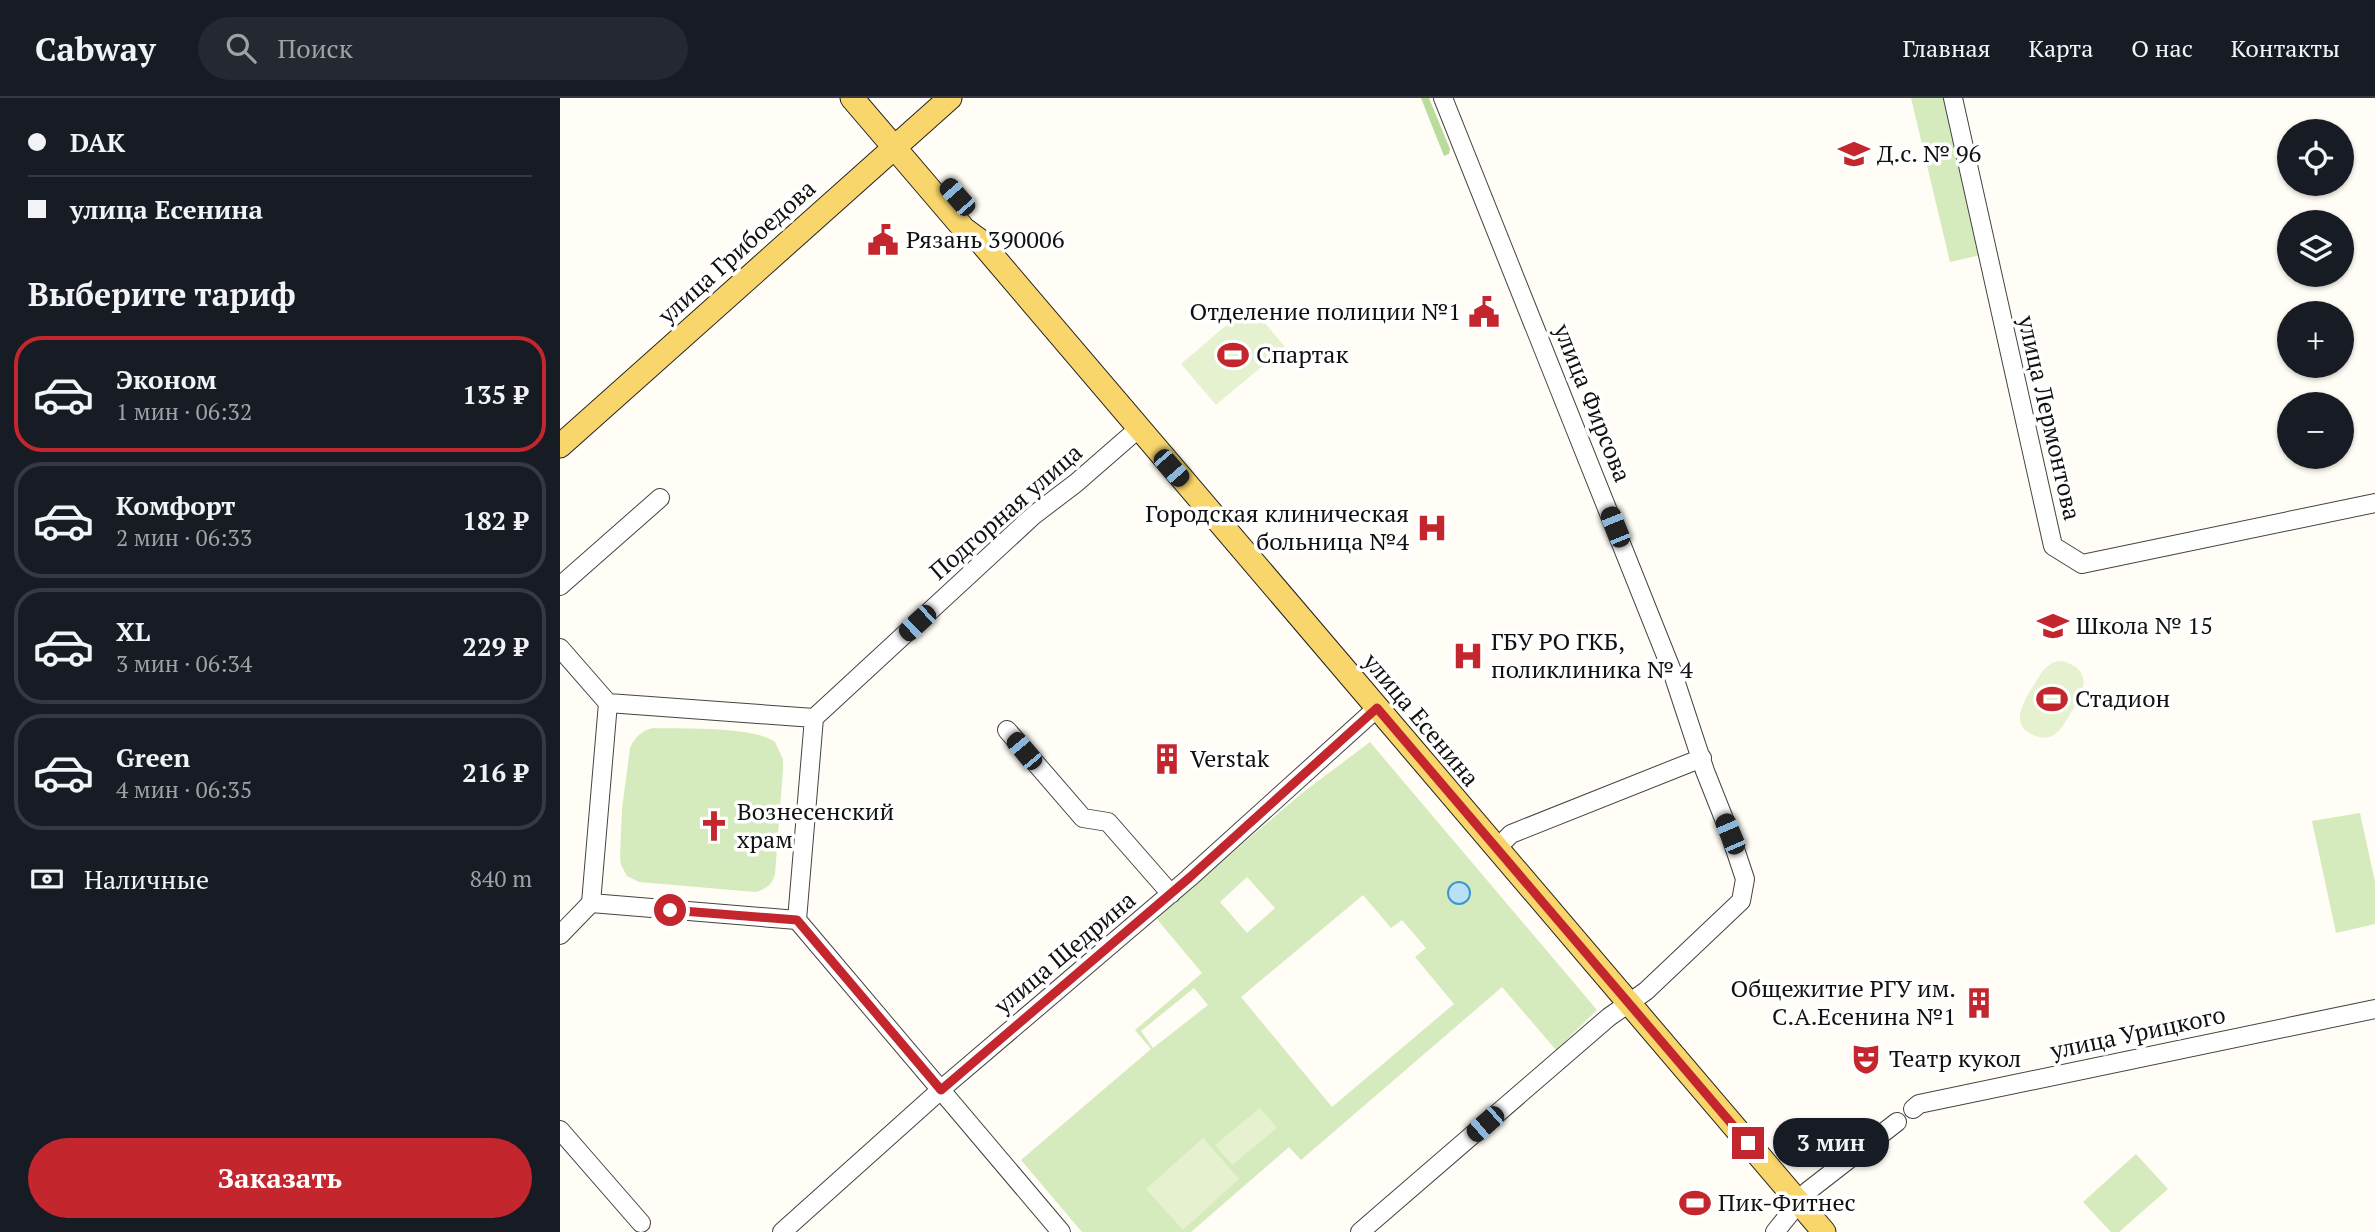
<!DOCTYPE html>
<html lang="ru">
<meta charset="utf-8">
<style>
body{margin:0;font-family:"PT Serif",serif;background:#242831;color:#f1f3f6;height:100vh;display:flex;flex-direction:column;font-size:26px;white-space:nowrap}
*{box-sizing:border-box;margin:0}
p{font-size:23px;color:#9ea1a6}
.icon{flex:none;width:38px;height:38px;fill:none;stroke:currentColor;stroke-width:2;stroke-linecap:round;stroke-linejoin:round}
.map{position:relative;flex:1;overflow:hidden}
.drawer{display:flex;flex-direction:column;background:#171b24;width:560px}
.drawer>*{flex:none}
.banner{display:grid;align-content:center;height:154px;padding:0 28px;background:#171b24}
.controls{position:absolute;left:1717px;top:21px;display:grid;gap:14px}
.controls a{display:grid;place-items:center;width:77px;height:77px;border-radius:50%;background:#171b24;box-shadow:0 2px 5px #0004;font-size:35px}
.end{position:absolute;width:32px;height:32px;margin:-16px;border:9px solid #c4262e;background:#fff;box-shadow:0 0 0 4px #fff}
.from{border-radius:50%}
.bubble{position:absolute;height:49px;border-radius:24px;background:#171b24;box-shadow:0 2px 5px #0004;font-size:23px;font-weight:800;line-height:49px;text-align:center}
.car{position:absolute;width:21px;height:42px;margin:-21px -10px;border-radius:9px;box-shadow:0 0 5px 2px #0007;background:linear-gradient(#222 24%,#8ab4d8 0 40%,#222 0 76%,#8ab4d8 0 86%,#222 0)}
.banner b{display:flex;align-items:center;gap:24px;height:66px;font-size:26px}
.banner b+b{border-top:2px solid #363941}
.banner i{width:18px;height:18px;background:#f1f3f6}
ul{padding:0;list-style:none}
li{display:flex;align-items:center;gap:21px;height:116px;margin:0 14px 10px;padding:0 14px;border:4px solid #363941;border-radius:28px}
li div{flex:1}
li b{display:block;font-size:26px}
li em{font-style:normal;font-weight:800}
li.active{border-color:#c4262e}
li>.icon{width:63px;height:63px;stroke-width:1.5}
h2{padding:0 28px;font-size:32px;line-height:84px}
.pay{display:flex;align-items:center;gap:18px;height:77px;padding:0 28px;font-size:26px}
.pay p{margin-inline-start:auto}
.primary-button{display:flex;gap:14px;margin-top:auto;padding:14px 28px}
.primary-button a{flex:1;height:80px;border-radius:42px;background:#c4262e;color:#fff;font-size:28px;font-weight:800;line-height:80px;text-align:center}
header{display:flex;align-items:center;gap:42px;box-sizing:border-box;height:98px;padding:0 35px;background:#171b24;border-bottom:2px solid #363941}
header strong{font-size:33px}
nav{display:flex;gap:38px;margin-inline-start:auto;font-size:24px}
.search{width:490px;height:63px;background:#242831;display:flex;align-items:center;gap:18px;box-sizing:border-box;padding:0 24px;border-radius:38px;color:#9ea1a6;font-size:26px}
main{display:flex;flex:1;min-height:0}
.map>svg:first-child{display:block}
.green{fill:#d5ebbd;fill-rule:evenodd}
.forest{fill:#b9dc9c}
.pitch{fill:#e6f2cf}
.water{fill:#b9e0f7;stroke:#3f96cf;stroke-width:2}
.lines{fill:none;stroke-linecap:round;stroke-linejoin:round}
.minor-casing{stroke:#444;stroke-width:20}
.major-casing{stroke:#222;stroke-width:25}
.minor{stroke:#fff;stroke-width:18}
.major{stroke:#f9d66b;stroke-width:23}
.route{stroke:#c4262e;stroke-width:9}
.labels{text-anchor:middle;stroke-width:7;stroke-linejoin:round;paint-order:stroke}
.poi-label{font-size:24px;fill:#111;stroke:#fff;text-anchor:start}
.street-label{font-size:24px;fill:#111;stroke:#fff}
</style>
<header>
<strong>Cabway</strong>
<div class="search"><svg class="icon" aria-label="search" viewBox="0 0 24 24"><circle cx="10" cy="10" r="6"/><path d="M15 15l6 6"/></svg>Поиск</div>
<nav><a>Главная</a><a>Карта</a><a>О нас</a><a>Контакты</a></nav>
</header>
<main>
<section class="drawer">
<div class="banner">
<b><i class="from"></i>DAK</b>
<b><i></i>улица Есенина</b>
</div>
<h2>Выберите тариф</h2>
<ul>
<li class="active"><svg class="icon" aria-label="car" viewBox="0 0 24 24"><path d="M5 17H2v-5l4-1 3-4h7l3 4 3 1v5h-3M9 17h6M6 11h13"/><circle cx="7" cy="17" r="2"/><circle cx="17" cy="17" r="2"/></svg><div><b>Эконом</b><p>1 мин · 06:32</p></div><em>135 ₽</em></li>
<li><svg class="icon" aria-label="car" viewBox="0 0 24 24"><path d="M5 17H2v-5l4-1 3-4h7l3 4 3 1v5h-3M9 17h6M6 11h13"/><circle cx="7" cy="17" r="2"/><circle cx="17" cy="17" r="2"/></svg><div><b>Комфорт</b><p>2 мин · 06:33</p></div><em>182 ₽</em></li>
<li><svg class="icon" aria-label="car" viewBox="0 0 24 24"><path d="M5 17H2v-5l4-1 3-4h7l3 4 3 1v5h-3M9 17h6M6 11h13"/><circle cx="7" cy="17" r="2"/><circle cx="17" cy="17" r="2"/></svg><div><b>XL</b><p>3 мин · 06:34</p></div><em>229 ₽</em></li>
<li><svg class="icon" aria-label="car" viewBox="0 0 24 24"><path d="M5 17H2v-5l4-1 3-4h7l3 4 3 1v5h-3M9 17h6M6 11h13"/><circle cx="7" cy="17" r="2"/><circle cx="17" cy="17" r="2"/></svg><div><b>Green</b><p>4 мин · 06:35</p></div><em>216 ₽</em></li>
</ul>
<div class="pay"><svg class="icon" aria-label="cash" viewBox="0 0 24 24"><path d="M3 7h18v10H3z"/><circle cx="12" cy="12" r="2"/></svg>Наличные<p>840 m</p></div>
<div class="primary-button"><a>Заказать</a></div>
</section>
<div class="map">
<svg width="1815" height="1134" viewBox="0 0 1815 1134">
<rect width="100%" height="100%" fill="#fffdf5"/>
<path class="green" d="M1351 0H1389L1425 156 1390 164Z
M93 630C121 631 194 628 215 644L223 661V671L215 776C213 786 205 792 195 794L79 784 67 778 61 767 60 759 62 711 70 650C75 639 81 633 93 630Z
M810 644 1037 912 996 952 942 889 741 1062 729 1049 631 1134H522L461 1062 591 951 575 932 642 875 596 820 741 696ZM687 779 715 810 687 835 660 804ZM803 797 831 830 842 822 866 850 855 859 894 906 772 1009 681 899ZM634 890 648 907 593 950 581 933Z
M1800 715 1815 784V826L1776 835 1752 723Z
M1576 1056 1608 1091 1559 1134H1551L1523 1104Z"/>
<path class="forest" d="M861 0H869L890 51 889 56 884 58Z"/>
<path class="pitch" d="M690 207 725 249 656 307 621 266Z
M1503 563C1534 573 1524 593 1512 613 1506 622 1501 634 1492 638 1487 640 1481 640 1476 638 1446 628 1465 602 1475 585 1479 579 1482 572 1488 568 1492 564 1497 563 1503 563Z
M700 1010 717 1030 672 1067 655 1047Z
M643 1040 679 1081 623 1132 586 1091Z"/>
<path class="water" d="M888 795a11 11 0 1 1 22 0a11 11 0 1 1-22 0Z"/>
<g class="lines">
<defs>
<path id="minor" d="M1393 0 1493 448 1522 466 1815 405
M0 488 100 400
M0 550 48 605
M254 620 474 417 516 385 578 331
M447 632 523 720 548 724 611 796
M936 751 951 736 1142 660
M237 822 31 805 48 605 254 620 237 822 501 1134
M0 837 31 805
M1353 1011 1359 1006 1815 911
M0 1032 81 1125
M222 1134 385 988 629 780 817 610
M800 1134 1049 919 1086 893 1181 803 1185 781 1170 736 1145 673 1112 573 883 0
M1215 1134 1248 1093 1337 1024"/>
<path id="major" d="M292 0 404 131 419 142 1264 1134
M0 348 390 0"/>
</defs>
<use href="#minor" class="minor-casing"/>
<use href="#major" class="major-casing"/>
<use href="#minor" class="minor"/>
<use href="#major" class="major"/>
</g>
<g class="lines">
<path class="route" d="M110 812 237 822 381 992 629 780 817 610 1188 1045"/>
</g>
<defs>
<symbol id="school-bare" viewBox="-9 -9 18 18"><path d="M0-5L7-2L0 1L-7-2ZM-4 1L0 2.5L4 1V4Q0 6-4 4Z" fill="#c4262e" stroke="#fff" stroke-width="2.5" paint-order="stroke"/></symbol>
<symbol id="civic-bare" viewBox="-9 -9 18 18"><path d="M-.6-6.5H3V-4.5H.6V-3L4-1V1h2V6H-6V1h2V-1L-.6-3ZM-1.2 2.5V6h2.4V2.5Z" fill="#c4262e" stroke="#fff" stroke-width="2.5" paint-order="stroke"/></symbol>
<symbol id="stadium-bare" viewBox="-9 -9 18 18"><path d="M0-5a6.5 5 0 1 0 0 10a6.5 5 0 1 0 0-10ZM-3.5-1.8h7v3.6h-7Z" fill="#c4262e" stroke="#fff" stroke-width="2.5" paint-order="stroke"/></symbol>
<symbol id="hospital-bare" viewBox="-9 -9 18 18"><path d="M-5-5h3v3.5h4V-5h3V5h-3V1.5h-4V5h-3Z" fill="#c4262e" stroke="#fff" stroke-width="2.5" paint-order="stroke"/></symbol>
<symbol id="building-bare" viewBox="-9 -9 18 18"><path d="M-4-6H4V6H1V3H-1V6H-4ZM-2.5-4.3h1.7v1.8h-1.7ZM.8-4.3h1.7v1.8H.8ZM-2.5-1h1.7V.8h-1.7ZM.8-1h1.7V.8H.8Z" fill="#c4262e" stroke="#fff" stroke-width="2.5" paint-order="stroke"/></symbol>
<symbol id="church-bare" viewBox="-9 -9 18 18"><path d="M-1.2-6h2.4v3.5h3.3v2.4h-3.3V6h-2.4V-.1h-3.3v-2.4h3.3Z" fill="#c4262e" stroke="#fff" stroke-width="2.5" paint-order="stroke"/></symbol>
<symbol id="theatre-bare" viewBox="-9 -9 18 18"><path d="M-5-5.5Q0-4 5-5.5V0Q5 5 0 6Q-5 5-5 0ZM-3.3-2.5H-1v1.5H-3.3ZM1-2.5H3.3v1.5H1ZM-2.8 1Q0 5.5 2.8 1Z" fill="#c4262e" stroke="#fff" stroke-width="2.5" paint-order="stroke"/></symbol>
</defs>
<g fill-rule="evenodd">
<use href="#school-bare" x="1272" y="34" width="44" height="44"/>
<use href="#civic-bare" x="301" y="120" width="44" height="44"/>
<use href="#civic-bare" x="902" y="192" width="44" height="44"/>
<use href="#stadium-bare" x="651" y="235" width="44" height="44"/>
<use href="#hospital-bare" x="850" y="408" width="44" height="44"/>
<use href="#school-bare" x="1471" y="506" width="44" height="44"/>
<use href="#hospital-bare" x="886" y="536" width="44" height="44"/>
<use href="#stadium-bare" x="1470" y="579" width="44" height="44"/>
<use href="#building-bare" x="585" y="639" width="44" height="44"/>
<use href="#church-bare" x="132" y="706" width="44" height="44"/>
<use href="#building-bare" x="1397" y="883" width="44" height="44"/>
<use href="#theatre-bare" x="1284" y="939" width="44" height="44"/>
<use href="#stadium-bare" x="1113" y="1083" width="44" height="44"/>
</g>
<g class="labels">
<g class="poi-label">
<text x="1317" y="64">Д.с. № 96</text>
<text x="346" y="150">Рязань 390006</text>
<text x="901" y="222" text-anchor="end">Отделение полиции №1</text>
<text x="696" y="265">Спартак</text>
<text x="849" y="424" text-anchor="end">Городская клиническая<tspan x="849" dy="28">больница №4</tspan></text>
<text x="1516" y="536">Школа № 15</text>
<text x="931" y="552">ГБУ РО ГКБ,<tspan x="931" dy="28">поликлиника № 4</tspan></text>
<text x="1515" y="609">Стадион</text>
<text x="630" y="669">Verstak</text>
<text x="177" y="722">Вознесенский<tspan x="177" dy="28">храм</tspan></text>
<text x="1396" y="899" text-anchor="end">Общежитие РГУ им.<tspan x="1396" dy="28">С.А.Есенина №1</tspan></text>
<text x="1329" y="969">Театр кукол</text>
<text x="1158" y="1113">Пик-Фитнес</text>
</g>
<g class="street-label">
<text transform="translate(177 154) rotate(-42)" y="8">улица Грибоедова</text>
<text transform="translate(1032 305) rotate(68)" y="8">улица Фирсова</text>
<text transform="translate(1489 320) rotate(77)" y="8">улица Лермонтова</text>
<text transform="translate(446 414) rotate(-41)" y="8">Подгорная улица</text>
<text transform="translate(861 622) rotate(50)" y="8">улица Есенина</text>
<text transform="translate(505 855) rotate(-40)" y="8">улица Щедрина</text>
<text transform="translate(1578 935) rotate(-12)" y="8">улица Урицкого</text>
</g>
</g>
</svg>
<div class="controls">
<a><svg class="icon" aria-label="locate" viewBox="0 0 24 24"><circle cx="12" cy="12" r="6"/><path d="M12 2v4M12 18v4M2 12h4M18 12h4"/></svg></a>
<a><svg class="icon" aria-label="layers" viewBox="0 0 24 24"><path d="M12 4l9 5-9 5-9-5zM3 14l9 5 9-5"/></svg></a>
<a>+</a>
<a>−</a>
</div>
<i class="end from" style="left:110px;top:812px"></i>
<i class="end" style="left:1188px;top:1045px"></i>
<div class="bubble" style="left:1213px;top:1020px;width:116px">3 мин</div>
<i class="car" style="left:397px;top:99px;rotate:319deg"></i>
<i class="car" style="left:611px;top:370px;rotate:139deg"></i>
<i class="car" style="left:1055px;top:429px;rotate:338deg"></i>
<i class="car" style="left:357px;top:525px;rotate:227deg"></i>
<i class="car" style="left:464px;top:653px;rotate:320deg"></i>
<i class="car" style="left:1170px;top:736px;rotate:337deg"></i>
<i class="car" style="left:925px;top:1026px;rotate:229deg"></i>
</div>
</main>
